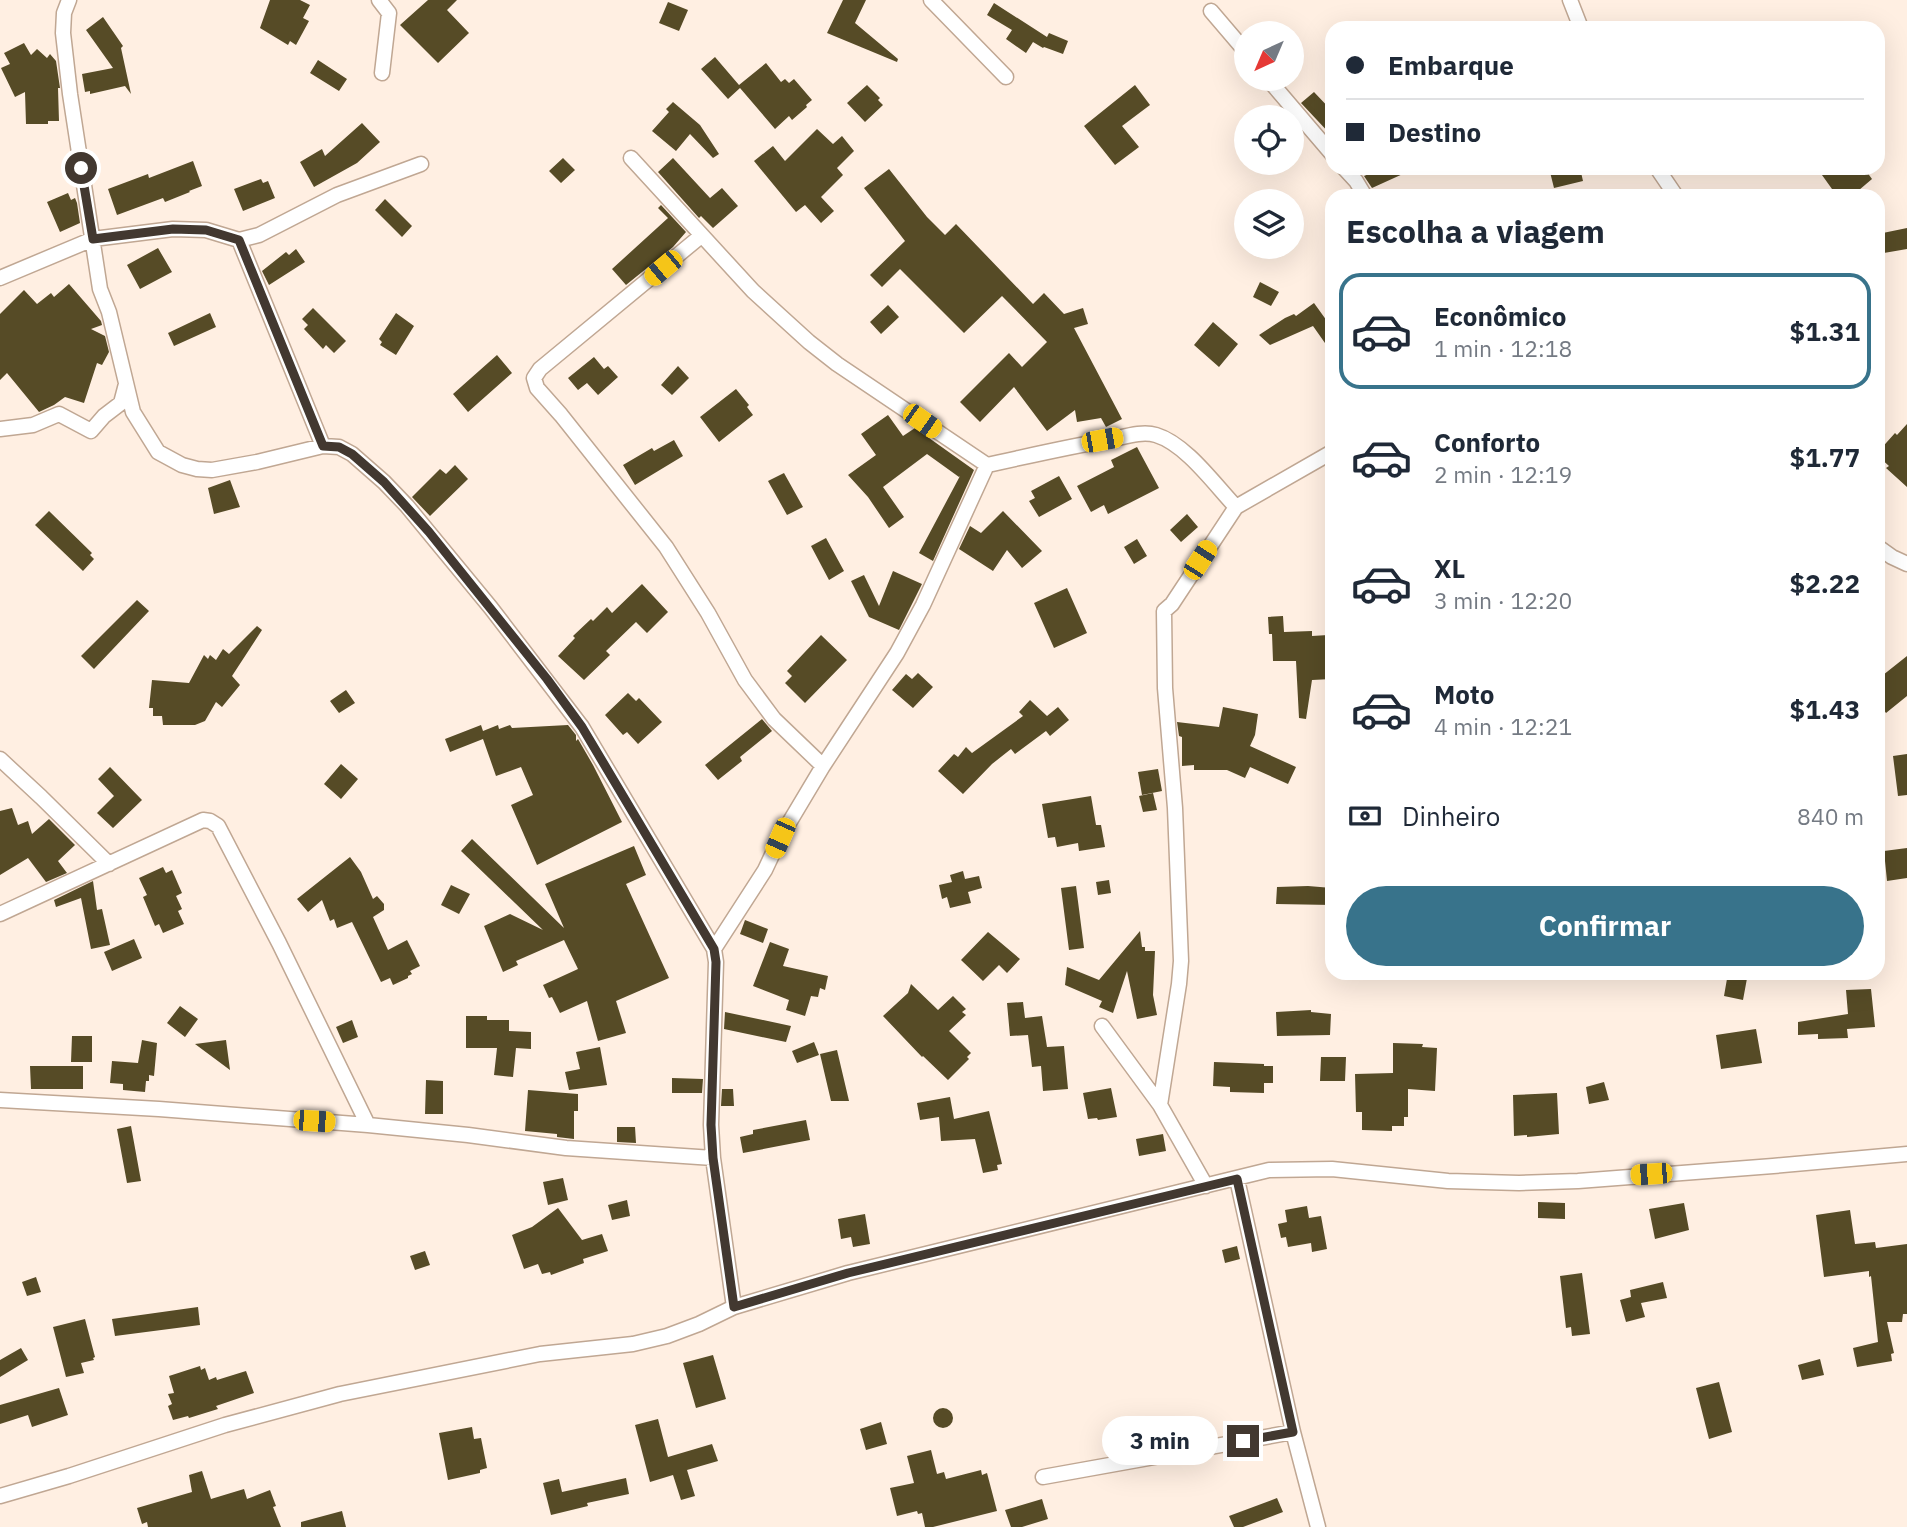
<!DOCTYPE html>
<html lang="pt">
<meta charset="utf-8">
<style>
body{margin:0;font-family:"IBM Plex Sans",sans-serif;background:#f2f2f3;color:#1f2937;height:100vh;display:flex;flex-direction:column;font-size:26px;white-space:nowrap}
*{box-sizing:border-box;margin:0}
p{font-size:23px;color:#747a83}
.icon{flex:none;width:38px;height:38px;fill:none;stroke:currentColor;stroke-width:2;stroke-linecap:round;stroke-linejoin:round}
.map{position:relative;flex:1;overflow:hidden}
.details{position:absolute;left:1325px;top:189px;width:560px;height:791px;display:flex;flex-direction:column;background:#fff;border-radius:21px;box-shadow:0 7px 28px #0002}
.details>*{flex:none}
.top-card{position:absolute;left:1325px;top:21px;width:560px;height:154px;border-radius:21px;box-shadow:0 7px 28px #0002;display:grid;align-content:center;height:154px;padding:0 21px;background:#fff}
.needle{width:46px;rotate:224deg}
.tools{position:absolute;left:1234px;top:21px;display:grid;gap:14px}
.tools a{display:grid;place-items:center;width:70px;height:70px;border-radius:50%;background:#fff;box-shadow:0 7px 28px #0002;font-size:35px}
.end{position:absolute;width:32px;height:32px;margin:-16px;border:9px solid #423830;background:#fff;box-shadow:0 0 0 4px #fff}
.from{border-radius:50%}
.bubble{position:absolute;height:49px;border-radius:24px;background:#fff;box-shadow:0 7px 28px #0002;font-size:23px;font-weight:700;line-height:49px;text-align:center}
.car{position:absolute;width:21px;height:42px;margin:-21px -10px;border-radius:9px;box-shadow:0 0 5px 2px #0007;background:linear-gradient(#f5c518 24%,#345 0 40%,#f5c518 0 76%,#345 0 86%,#f5c518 0)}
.top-card b{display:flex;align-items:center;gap:24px;height:66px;font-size:26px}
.top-card b+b{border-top:2px solid #e0e1e3}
.top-card i{width:18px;height:18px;background:#1f2937}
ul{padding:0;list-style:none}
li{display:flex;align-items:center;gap:21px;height:116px;margin:0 14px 10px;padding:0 7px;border:4px solid transparent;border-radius:21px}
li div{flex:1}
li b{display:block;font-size:26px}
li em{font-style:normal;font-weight:700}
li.current{border-color:#38738b}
li>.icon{width:63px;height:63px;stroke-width:1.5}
h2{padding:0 21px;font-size:32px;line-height:84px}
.pay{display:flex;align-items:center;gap:18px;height:77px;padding:0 21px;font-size:26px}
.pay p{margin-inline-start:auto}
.cta{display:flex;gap:14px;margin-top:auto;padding:14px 21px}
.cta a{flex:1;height:80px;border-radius:42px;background:#38738b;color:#fff;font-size:28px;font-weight:700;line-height:80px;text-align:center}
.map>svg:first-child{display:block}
.building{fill:#564b26}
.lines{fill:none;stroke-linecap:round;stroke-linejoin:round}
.minor-casing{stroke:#c0a793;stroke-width:17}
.minor{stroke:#fff;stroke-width:14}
.route{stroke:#423830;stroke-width:9}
</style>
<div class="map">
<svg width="1907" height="1527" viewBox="0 0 1907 1527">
<rect width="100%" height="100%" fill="#ffefe2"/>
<path class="building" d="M270 0H300L310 5 303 18 309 21 296 45 290 41 288 45 260 28Z
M428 0H457L447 10 469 33 438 63 400 25Z
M843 0H866L855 23 898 59 897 62 827 33Z
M668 2 688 10 679 31 659 23Z
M994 3 1047 37 1049 33 1068 41 1063 54 1044 47 1043 48 1033 42 1026 53 1006 39 1012 30 987 15Z
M103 17 123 46 121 48 131 94 125 86 90 94V91L85 92 82 74 113 68 86 30Z
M24 43 31 55 37 49 47 58 50 54 56 61 60 88H58L59 121H48V124H26L25 92 15 97 1 68 10 64 4 53Z
M715 57 739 85 766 63 781 82 785 79 789 83 794 79 812 100 806 105 807 107 792 120 789 116 775 129 740 88 728 99 701 69Z
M318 60 347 79 339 91 310 73Z
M867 85 880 98 878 100 883 105 865 122 847 103Z
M1135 85 1150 105 1122 126 1139 147 1115 165 1084 126Z
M1314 92 1332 111V136L1301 103Z
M673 102 700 125 719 154 713 158 690 134 676 151 652 131 669 112 666 109Z
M362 123 380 142 357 163 314 187 300 162 322 149 325 156Z
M817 129 833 144 842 136 854 151 837 168 843 175 821 197 834 211 821 223 805 205 796 212 754 161 773 146 785 161Z
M563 158 575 170 561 183 549 171Z
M673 158 710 198 722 188 738 206 713 228 701 216 699 218 658 172Z
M193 161 202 186 189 191 190 192 165 202 163 198 117 215 108 189 148 174 149 178Z
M1383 168H1416L1372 188 1364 176Z
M1549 168H1580L1583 181 1554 188Z
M1817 168H1864L1872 179 1852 196H1837Z
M889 169 927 217 945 235 956 224 1033 304 1044 293 1064 314 1083 308 1088 324 1074 328 1122 419 1106 427 1101 418 1077 422 1075 410 1047 431 1014 387 980 422 960 402 1009 353 1022 367 1047 342 1002 296 964 333 900 269 882 287 870 275 905 241 864 188Z
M261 179 263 183 268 181 275 198 243 211 234 189Z
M68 193 71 200 75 198 77 203 80 223 60 232 47 202Z
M385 199 412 226 402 237 375 210Z
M661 205 686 232 673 247 626 285 612 269 668 218 658 208Z
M1907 228V249L1878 254V234Z
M158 248 172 272 140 289 127 265Z
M296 249 305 262 269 285 262 271 286 252 289 255Z
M1260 282 1279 292 1271 306 1253 297Z
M69 284 101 321 102 325 91 329 105 336 109 352 102 365 97 363 84 403 65 397 54 405 39 412 7 373 0 380V314L24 290 37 304 51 293 54 297Z
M1314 303 1332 328V353L1313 326 1270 345 1259 335 1285 318 1294 314 1296 316Z
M888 305 899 317 881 334 870 322Z
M313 308 346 341 334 353 326 345 323 349 304 329 308 325 302 319Z
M210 313 216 327 174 346 168 333Z
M396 313 414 326 396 355 380 345 382 342 379 339Z
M1213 322 1238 344 1219 367 1194 345Z
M497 355 512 373 468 412 453 394Z
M594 357 604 369 608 366 618 377 598 395 587 383 578 390 568 378Z
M678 366 689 378 672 395 661 385Z
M736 389 749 405 747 407 753 415 719 442 700 417Z
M888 415 903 436 915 428 974 470 933 561 919 553 960 476 959 477 927 454 883 487 904 517 889 528 868 497 848 475 876 455 861 434Z
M1907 424V487L1886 468 1889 466 1878 456V452L1895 433 1897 435Z
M674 440 683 456 635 485 623 465 652 448 654 451Z
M1137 447 1159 488 1108 514 1104 505 1091 512 1077 486 1114 467 1111 460Z
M455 465 468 479 430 516 412 497 440 469 446 474Z
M784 473 803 507 787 515 768 481Z
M1059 476 1072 499 1039 517 1029 501 1035 498 1031 491Z
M230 480 240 507 214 514 208 488Z
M49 511 92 553 90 555 94 559 83 571 35 525Z
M1003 511 1042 551 1022 568 1007 550 993 571 959 549 970 526 981 533Z
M1187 514 1198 527 1181 542 1170 530Z
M826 538 844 571 829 580 811 546Z
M1137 539 1147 556 1134 564 1124 547Z
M893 571 922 584 899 630 869 617 851 581 864 575 879 606Z
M642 584 668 612 647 633 636 622 606 651 610 655 584 680 558 656 575 638 573 636 591 619 593 621 607 607 612 613Z
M1067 588 1087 633 1054 648 1034 603Z
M137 600 149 611 94 669 81 656Z
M1283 616 1284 632 1312 631V636L1328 635 1329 645H1332V679L1312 680 1306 719 1299 718 1296 661H1273L1272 634H1269L1268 617Z
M257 626 262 630 232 676 240 685 222 707 216 702 205 721 195 725H163L162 716H153V708H149L152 680 189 683 204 655 208 659 210 655 216 660 223 649 229 654Z
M821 635 847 660 805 703 785 683 792 676 787 671Z
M1907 656V696L1886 713 1878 702V679Z
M918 673 933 687 913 708 892 690 906 674 912 679Z
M346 690 355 703 339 713 330 701Z
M628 693 636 701 639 698 662 722 638 744 627 732 623 735 605 715Z
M1030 700 1047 716 1058 707 1069 720 1050 736 1046 731 1015 754 1011 749 992 764 963 794 938 771 954 754 958 757 966 747 972 753 1023 716 1019 712Z
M1223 707 1258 714 1255 735 1250 746 1296 767 1288 784 1250 767 1245 778 1227 770H1194V765L1182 766V737L1179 736 1177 722 1219 727Z
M762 719 772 731 740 757 742 761 718 780 705 765Z
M481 725 483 731 498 725 499 729 510 725 512 728 568 725 576 735V741L578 739 593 765 622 822 537 865 511 805 533 795 521 767 496 776 483 739 450 752 445 739Z
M1907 754V795L1898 796 1893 756Z
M341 764 358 779 341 799 324 784Z
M110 767 142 800 113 828 97 813 114 796 98 779Z
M1158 769 1162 791 1142 795 1138 772Z
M1153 793 1157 810 1143 812 1139 796Z
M1091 796 1096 825H1101L1105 847 1079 851 1078 843 1057 847 1055 837 1048 838 1042 804Z
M12 808 18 825 28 821 32 834 49 819 75 845 58 861 67 873 46 882 28 858 0 875V811Z
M472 839 564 928 545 884 634 846 646 875 626 884 669 978 616 1001 626 1033 598 1041 587 1001 560 1013 552 997 549 998 543 985 578 969 564 940 516 961 518 965 503 972 484 926 510 914 543 930 461 851Z
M1907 848V878L1887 881 1884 851Z
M350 857 361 872 373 899 377 896 384 904V910L373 917 388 950 407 940 420 966 410 971 412 974 408 976V978L393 985 390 978 381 982 352 922 337 928 334 919 330 921 322 900 308 912 297 899Z
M163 867 166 873 172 870 182 893 176 896 182 909 178 911 184 924 163 933 159 924 155 926 143 897 147 895 139 878Z
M963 871 965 879 979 876 982 888 968 892 971 903 950 908 947 897 942 899 939 885 952 882 950 875Z
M1109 880 1111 893 1098 895 1096 882Z
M93 881 97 910 102 909 110 945 91 949 81 898 56 907 54 900Z
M451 885 470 894 459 914 441 905Z
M1076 886 1084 948 1069 950 1061 888Z
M1308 886 1332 888V905L1276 904 1277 887Z
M745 920 768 929 763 943 740 934Z
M1140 931 1142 947H1145V951H1155L1153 995 1157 1015 1137 1019 1127 971 1113 1013 1099 1007 1102 1001 1065 985 1067 967 1099 980Z
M988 932 1020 959 1007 973 999 965 983 981 961 960Z
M134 939 142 958 112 971 104 952Z
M770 942 789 949 783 966 828 976 825 990 820 988 818 997 811 996 805 1016 786 1010 789 1000 753 986Z
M1728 973H1748L1743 1000 1724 996Z
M911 984 938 1010 953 996 966 1009 962 1012 966 1015 949 1031 971 1053 967 1057 969 1059 948 1080 923 1056 922 1057 883 1016 908 993Z
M1871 989 1875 1027 1847 1029 1848 1038 1818 1039V1034L1798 1035V1022L1848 1014 1846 990Z
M1023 1002 1025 1018 1042 1016 1047 1047 1064 1046 1068 1089 1043 1091 1041 1066 1032 1067 1028 1035 1010 1036 1007 1003Z
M180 1006 198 1019 185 1037 167 1023Z
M1311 1010V1012L1331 1014 1330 1035 1277 1036 1276 1012Z
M725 1012 791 1026 786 1042 724 1029Z
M466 1016H487V1020H509V1031L531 1032V1049L516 1048 513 1077 494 1075 497 1048H466Z
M352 1020 358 1037 343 1043 336 1027Z
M1756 1029 1762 1063 1721 1069 1716 1035Z
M72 1036H92V1062H71Z
M142 1040 157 1043 154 1076 149 1075V1081H146L145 1092 123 1090V1084L110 1083 112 1061 138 1063Z
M226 1040 230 1070 195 1044Z
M814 1042 819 1055 797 1063 792 1051Z
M1393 1043 1423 1044 1422 1047 1437 1048 1435 1091 1408 1089V1117H1404V1126H1392V1131L1362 1130V1112H1356L1355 1074 1393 1073Z
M600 1047 607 1085 569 1090 565 1072 580 1069 576 1052Z
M837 1050 849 1101H831L820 1054Z
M1321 1057H1346L1345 1081H1320Z
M1214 1062 1264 1064V1066H1273V1083H1264V1093L1230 1092V1087L1213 1086Z
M30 1066H83V1089H31Z
M672 1078 703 1079 702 1093H672Z
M426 1080 443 1081V1114H425Z
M1604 1082 1609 1100 1589 1104 1586 1087Z
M1111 1088 1117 1117 1098 1120 1097 1118 1088 1119 1083 1093Z
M722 1089H733L734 1106H721Z
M528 1090 578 1094V1111H574V1139L557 1137V1134L525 1131Z
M1557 1093 1559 1134 1527 1137V1135L1514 1136 1513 1095Z
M950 1097 954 1119 989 1111 1002 1164 997 1165 998 1170 983 1173 975 1139 941 1141 939 1117 920 1120 917 1103Z
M806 1120 810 1140 743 1153 740 1137 753 1134V1130Z
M131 1126 141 1181 127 1183 117 1129Z
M617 1127H635L636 1143 617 1142Z
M1163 1134 1166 1151 1139 1156 1136 1139Z
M563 1178 568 1200 548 1205 543 1182Z
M627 1200 630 1216 612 1220 608 1205Z
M1538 1202 1565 1203V1219L1538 1218Z
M1684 1203 1689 1230 1655 1239 1649 1209Z
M1307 1206 1309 1218 1321 1216 1327 1249 1312 1252 1311 1243 1288 1247 1286 1237 1281 1238 1278 1224 1287 1222 1285 1210Z
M558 1208 582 1240 602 1234 608 1251 583 1259 584 1263 551 1275 550 1272 542 1274 538 1264 524 1269 512 1235 532 1227Z
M1850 1210 1855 1244 1875 1242 1876 1248 1907 1244V1314H1903L1902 1322H1887L1894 1353 1891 1354 1892 1361 1857 1367 1853 1348 1878 1342 1871 1276 1869 1277V1271L1824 1277 1816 1215Z
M865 1214 870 1244 853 1247 851 1237 841 1239 838 1219Z
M1237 1246 1240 1259 1225 1263 1222 1250Z
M425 1251 430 1265 415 1270 410 1256Z
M1582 1273 1590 1334 1572 1336 1571 1327 1566 1328 1560 1276Z
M36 1277 41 1292 27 1296 22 1282Z
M1663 1282 1667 1298 1641 1303 1645 1317 1626 1322 1620 1300 1631 1297 1630 1290Z
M198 1307 200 1325 115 1336 112 1319Z
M85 1319 95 1357 93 1358 94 1360 81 1363 84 1373 66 1377 53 1327Z
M21 1348 28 1360 0 1377V1360Z
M713 1355 726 1399 696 1408 683 1363Z
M1820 1359 1824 1375 1802 1380 1798 1365Z
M200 1366 201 1370 205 1368 209 1380 216 1377 217 1380 246 1371 254 1393 216 1406 218 1409 189 1418 188 1416 173 1420 168 1406 172 1404 168 1394 174 1393 169 1376Z
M1719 1382 1732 1432 1709 1439 1696 1388Z
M59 1388 68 1415 32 1427 28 1415 0 1424V1405Z
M933 1418a10 10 0 1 1 20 0a10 10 0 1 1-20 0Z
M658 1419 668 1457 712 1444 718 1461 687 1470 695 1496 681 1500 673 1475 650 1482 635 1425Z
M881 1422 887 1444 866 1450 860 1429Z
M472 1427 474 1439 481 1438 487 1468 480 1470V1473L448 1480 439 1433Z
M931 1450 937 1474 944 1472 946 1479 981 1470 982 1475 987 1473 997 1511 933 1527H925L922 1513 918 1514 917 1511 897 1516 890 1488 914 1483 907 1456Z
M202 1471 211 1499 244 1489 247 1499 270 1490 276 1506 273 1507 281 1527H148L147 1522 142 1524 137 1508 192 1492 189 1475Z
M626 1478 629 1494 587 1503 588 1506 551 1515 543 1483 559 1479 562 1492Z
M1277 1498 1283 1512 1243 1527H1234L1229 1516Z
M1042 1499 1048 1519 1022 1527H1011L1005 1510Z
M342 1511 346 1527H301V1522Z"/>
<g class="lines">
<defs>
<path id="minor" d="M69 0 64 13 63 33 70 94 100 289 109 312 133 412 158 452 182 465 197 469 212 470 257 462 323 446 339 447 352 454 384 482 407 506 491 608 582 727 714 949 716 962 711 1125 713 1158 734 1307
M379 0 389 13 382 73
M931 0 1006 77
M1570 0 1581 28
M1211 11 1246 52
M1268 79 1332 154
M631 158 753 291 809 342 837 364 987 465C1029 456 1071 446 1114 439 1127 436 1143 431 1156 435 1186 444 1215 485 1236 507
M1344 168 1356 181 1365 196
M1657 168 1676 196
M701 236 540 369 534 378 537 388 561 415 666 547 708 613 745 680 774 719 823 766
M239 240 323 446
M0 278 93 239 173 229 206 230 239 240 259 235 337 195 421 164
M0 429 33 425 59 414 91 431 104 416 121 403 126 384
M1878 547 1892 557 1907 564
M0 759 41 797 109 864
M0 914 203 820 210 821 218 826 279 943 368 1125
M714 949 765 870 780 838 823 766 897 653 923 605 987 465
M1102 1026 1160 1105 1206 1186
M0 1100 159 1109 368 1125 468 1135 566 1148 713 1158
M1160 1105 1179 984 1181 961 1175 808 1165 688 1164 611 1172 604 1236 507 1332 452
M1237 1179 1293 1432 1318 1527
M1043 1477 1293 1432
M0 1496 69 1476 225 1425 340 1394 540 1354 633 1344 667 1336 699 1324 734 1307 848 1273 1269 1170 1332 1169 1448 1181 1519 1183 1578 1181 1773 1166 1907 1154"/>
</defs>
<use href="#minor" class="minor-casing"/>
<use href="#minor" class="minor"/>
</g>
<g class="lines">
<path class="route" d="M81 168 93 239 173 229 206 230 239 240 323 446 339 447 352 454 384 482 429 532 547 679 582 727 714 949 716 962 711 1125 713 1158 734 1307 848 1273 1237 1179 1293 1432 1243 1441"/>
</g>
</svg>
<div class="tools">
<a><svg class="needle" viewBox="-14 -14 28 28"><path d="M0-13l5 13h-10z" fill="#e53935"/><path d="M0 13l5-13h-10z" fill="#747a83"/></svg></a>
<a><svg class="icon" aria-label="locate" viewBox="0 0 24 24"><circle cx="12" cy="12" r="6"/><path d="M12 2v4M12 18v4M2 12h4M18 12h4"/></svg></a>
<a><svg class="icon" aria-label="layers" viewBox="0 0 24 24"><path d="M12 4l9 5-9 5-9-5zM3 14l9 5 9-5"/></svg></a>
</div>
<i class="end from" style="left:81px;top:168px"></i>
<i class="end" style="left:1243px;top:1441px"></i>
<div class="bubble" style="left:1102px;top:1416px;width:116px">3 min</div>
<i class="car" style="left:663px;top:268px;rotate:230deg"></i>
<i class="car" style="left:922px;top:421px;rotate:125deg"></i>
<i class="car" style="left:1102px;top:440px;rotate:80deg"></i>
<i class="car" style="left:1200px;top:560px;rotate:33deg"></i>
<i class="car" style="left:780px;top:838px;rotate:204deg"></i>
<i class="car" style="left:314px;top:1121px;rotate:94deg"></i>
<i class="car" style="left:1651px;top:1174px;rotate:266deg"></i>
<div class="top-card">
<b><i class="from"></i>Embarque</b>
<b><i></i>Destino</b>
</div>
<section class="details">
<h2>Escolha a viagem</h2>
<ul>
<li class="current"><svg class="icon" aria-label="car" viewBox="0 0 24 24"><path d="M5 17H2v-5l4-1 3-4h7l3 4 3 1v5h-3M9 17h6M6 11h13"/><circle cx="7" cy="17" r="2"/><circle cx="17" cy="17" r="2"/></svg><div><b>Econômico</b><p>1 min · 12:18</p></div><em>$1.31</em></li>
<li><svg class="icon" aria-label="car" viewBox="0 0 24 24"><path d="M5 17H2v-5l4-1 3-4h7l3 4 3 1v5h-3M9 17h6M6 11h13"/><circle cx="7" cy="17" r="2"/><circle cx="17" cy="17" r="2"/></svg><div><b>Conforto</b><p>2 min · 12:19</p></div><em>$1.77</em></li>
<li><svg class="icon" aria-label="car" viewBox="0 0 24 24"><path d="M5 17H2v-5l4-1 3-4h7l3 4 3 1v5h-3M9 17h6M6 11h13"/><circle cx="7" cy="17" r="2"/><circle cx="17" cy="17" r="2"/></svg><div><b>XL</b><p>3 min · 12:20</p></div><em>$2.22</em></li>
<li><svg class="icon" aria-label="car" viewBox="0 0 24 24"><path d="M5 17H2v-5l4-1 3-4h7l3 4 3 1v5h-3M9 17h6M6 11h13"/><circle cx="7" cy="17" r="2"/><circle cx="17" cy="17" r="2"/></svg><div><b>Moto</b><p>4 min · 12:21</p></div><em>$1.43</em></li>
</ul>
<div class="pay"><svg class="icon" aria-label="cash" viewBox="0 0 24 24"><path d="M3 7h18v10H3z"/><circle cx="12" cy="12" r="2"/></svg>Dinheiro<p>840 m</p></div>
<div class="cta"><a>Confirmar</a></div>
</section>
</div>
